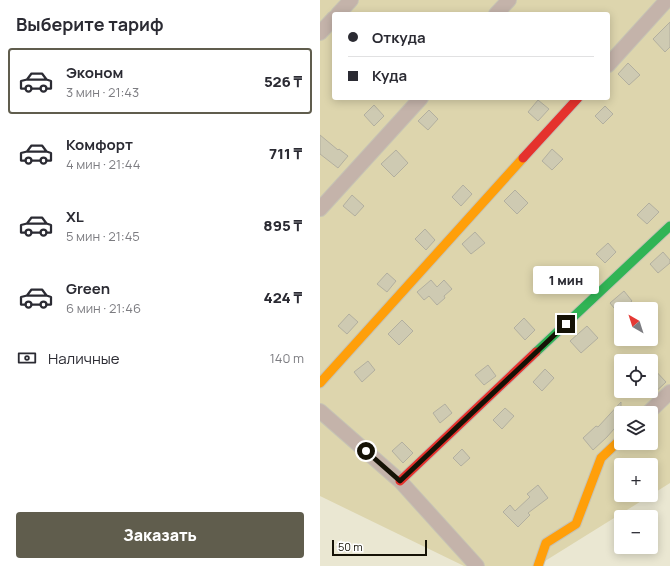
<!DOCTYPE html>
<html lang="ru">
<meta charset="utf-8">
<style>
body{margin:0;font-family:Manrope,sans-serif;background:#f7f7f7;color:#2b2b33;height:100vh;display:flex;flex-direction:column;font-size:15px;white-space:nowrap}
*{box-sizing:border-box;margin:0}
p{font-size:13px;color:#7c7c81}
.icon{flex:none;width:22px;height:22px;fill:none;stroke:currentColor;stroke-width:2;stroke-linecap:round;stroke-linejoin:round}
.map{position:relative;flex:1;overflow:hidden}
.sheet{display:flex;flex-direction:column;background:#fff;width:320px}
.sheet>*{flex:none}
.guide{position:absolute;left:12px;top:12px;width:278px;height:88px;border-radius:4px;box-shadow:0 2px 10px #0003;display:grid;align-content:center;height:88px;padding:0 16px;background:#fff}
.needle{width:26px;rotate:321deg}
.controls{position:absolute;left:294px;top:302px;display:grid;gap:8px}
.controls a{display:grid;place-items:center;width:44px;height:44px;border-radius:4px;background:#fff;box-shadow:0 2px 10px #0003;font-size:20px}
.scale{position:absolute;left:12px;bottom:10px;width:95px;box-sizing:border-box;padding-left:4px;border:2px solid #151206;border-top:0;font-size:11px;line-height:14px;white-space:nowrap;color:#151206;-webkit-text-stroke:3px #fff;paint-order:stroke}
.end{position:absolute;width:18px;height:18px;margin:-9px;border:5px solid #151206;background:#fff;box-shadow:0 0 0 2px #fff}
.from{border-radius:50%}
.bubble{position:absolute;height:28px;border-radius:4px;background:#fff;box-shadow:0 2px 10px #0003;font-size:13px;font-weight:800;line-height:28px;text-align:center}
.guide b{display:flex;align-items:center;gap:14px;height:38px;font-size:15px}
.guide b+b{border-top:1px solid #e1e1e2}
.guide i{width:10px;height:10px;background:#2b2b33}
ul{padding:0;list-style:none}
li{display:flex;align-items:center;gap:12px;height:66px;margin:0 8px 6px;padding:0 8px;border:2px solid transparent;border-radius:4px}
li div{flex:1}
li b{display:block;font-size:15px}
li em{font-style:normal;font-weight:800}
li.selected{border-color:#605d4d}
li>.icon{width:36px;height:36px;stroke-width:1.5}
h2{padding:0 16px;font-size:18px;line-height:48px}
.pay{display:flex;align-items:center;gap:10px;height:44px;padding:0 16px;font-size:15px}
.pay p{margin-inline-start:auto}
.primary-button{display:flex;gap:8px;margin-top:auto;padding:8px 16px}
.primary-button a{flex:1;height:46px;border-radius:4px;background:#605d4d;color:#fff;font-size:16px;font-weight:800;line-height:46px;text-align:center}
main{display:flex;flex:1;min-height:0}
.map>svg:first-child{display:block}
.green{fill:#ddd5ad;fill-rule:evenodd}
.building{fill:#cecab2;stroke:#b2af9f}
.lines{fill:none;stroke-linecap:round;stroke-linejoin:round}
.street-casing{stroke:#c6c3b4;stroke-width:16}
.fast-casing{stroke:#c6c3b4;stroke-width:11}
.slow-casing{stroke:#c6c3b4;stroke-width:11}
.jam-casing{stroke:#c6c3b4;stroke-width:11}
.street{stroke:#c4b3aa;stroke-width:14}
.fast{stroke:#30b455;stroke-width:9}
.slow{stroke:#ff9f0a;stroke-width:9}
.jam{stroke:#e5322d;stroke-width:9}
.route{stroke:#151206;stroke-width:5}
</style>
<main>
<section class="sheet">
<h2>Выберите тариф</h2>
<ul>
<li class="selected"><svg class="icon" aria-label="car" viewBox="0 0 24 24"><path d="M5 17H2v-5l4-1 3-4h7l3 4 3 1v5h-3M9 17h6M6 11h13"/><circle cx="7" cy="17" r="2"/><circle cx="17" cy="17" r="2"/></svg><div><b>Эконом</b><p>3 мин · 21:43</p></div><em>526 ₸</em></li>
<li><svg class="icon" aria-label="car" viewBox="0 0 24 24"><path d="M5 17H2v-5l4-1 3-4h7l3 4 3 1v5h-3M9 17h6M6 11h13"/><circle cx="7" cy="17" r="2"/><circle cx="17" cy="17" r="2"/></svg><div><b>Комфорт</b><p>4 мин · 21:44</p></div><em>711 ₸</em></li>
<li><svg class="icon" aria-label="car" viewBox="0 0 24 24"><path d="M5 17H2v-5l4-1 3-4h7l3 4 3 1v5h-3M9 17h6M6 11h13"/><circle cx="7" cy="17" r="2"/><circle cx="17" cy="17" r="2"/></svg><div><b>XL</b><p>5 мин · 21:45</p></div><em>895 ₸</em></li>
<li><svg class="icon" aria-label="car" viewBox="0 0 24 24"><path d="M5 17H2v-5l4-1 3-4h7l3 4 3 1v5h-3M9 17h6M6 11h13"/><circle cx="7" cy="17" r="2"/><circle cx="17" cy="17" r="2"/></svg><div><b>Green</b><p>6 мин · 21:46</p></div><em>424 ₸</em></li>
</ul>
<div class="pay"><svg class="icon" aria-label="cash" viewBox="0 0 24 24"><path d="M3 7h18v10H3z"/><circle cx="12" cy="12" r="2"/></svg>Наличные<p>140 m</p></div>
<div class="primary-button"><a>Заказать</a></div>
</section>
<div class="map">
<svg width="350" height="566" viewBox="0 0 350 566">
<rect width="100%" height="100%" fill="#eae7d2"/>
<path class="green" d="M0 0H350V483L331 495V465H301V495H331L217 566H144L0 496ZM14 14H288V98H14ZM301 309H331V339H301ZM301 361H331V391H301ZM301 413H331V443H301Z"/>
<path class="building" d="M350 22V47L345 52 333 39Z
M308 63 320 75 309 85 298 74Z
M218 100 229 109 218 121 208 112Z
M54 105 64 116 54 126 44 115Z
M285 106 293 114 283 124 275 116Z
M109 110 118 119 108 130 98 121Z
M0 135 18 150 19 149 28 156 18 168 0 154Z
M232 149 243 159 232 170 222 161Z
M76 150 88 163 74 177 61 164Z
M143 185 152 194 141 206 132 197Z
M195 190 208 203 197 214 184 201Z
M32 195 44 206 35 216 23 206Z
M329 203 339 212 327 224 317 215Z
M105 229 115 240 106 250 95 239Z
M155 232 165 243 151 254 142 244Z
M288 243 296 252 285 263 276 254Z
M343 252 350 260V263L338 273 330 264Z
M67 273 76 281 67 292 57 284Z
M111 280 117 287 124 280 132 289 124 296 125 298 117 305 109 296 104 300 97 292Z
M304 291 312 301 303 309H301V310L298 313 290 303Z
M29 314 38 322 27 334 18 326Z
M204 318 215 330 205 340 194 328Z
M82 320 93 331 79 345 68 334Z
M267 326 278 338 261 353 250 341Z
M48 361 55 370 42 382 34 372Z
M168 365 176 376 164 385 155 375Z
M331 366 346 382 331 396Z
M225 369 234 378 222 391 213 382Z
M301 402V421L287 437 273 450 263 438 276 426 278 427Z
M125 404 132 413 120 423 113 413Z
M185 408 194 416 182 429 173 420Z
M82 442 93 453 83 463 72 451Z
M142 449 150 458 141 466 133 458Z
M218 485 228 498 208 513 210 515 198 527 183 512 190 505 195 511 210 497 207 494Z"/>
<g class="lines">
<defs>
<path id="street" d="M18 14 31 0
M176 14 189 0
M0 33 14 18
M288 65 347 0
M0 209 101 98
M0 411 80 481 157 566
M328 413 350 392"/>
<path id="fast" d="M216 352 350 226"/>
<path id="slow" d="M0 383 203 158
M218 566 226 543 256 524 281 458 301 439"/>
<path id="jam" d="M203 158 258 98
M80 481 216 352"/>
</defs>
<use href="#street" class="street-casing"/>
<use href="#fast" class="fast-casing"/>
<use href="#slow" class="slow-casing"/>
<use href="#jam" class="jam-casing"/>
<use href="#street" class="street"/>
<use href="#fast" class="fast"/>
<use href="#slow" class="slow"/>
<use href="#jam" class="jam"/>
</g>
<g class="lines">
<path class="route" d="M46 451 80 481 246 324"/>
</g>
</svg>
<div class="controls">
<a><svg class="needle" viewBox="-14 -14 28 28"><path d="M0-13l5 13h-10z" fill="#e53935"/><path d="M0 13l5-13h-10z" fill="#7c7c81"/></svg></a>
<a><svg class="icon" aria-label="locate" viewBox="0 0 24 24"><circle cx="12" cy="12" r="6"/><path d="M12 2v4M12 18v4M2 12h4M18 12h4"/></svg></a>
<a><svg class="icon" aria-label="layers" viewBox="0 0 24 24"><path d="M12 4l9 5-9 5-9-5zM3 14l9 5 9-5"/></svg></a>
<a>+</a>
<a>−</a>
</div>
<div class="scale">50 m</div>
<i class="end from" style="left:46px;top:451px"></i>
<i class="end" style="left:246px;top:324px"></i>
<div class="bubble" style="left:213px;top:266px;width:66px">1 мин</div>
<div class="guide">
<b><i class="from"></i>Откуда</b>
<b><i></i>Куда</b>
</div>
</div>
</main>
